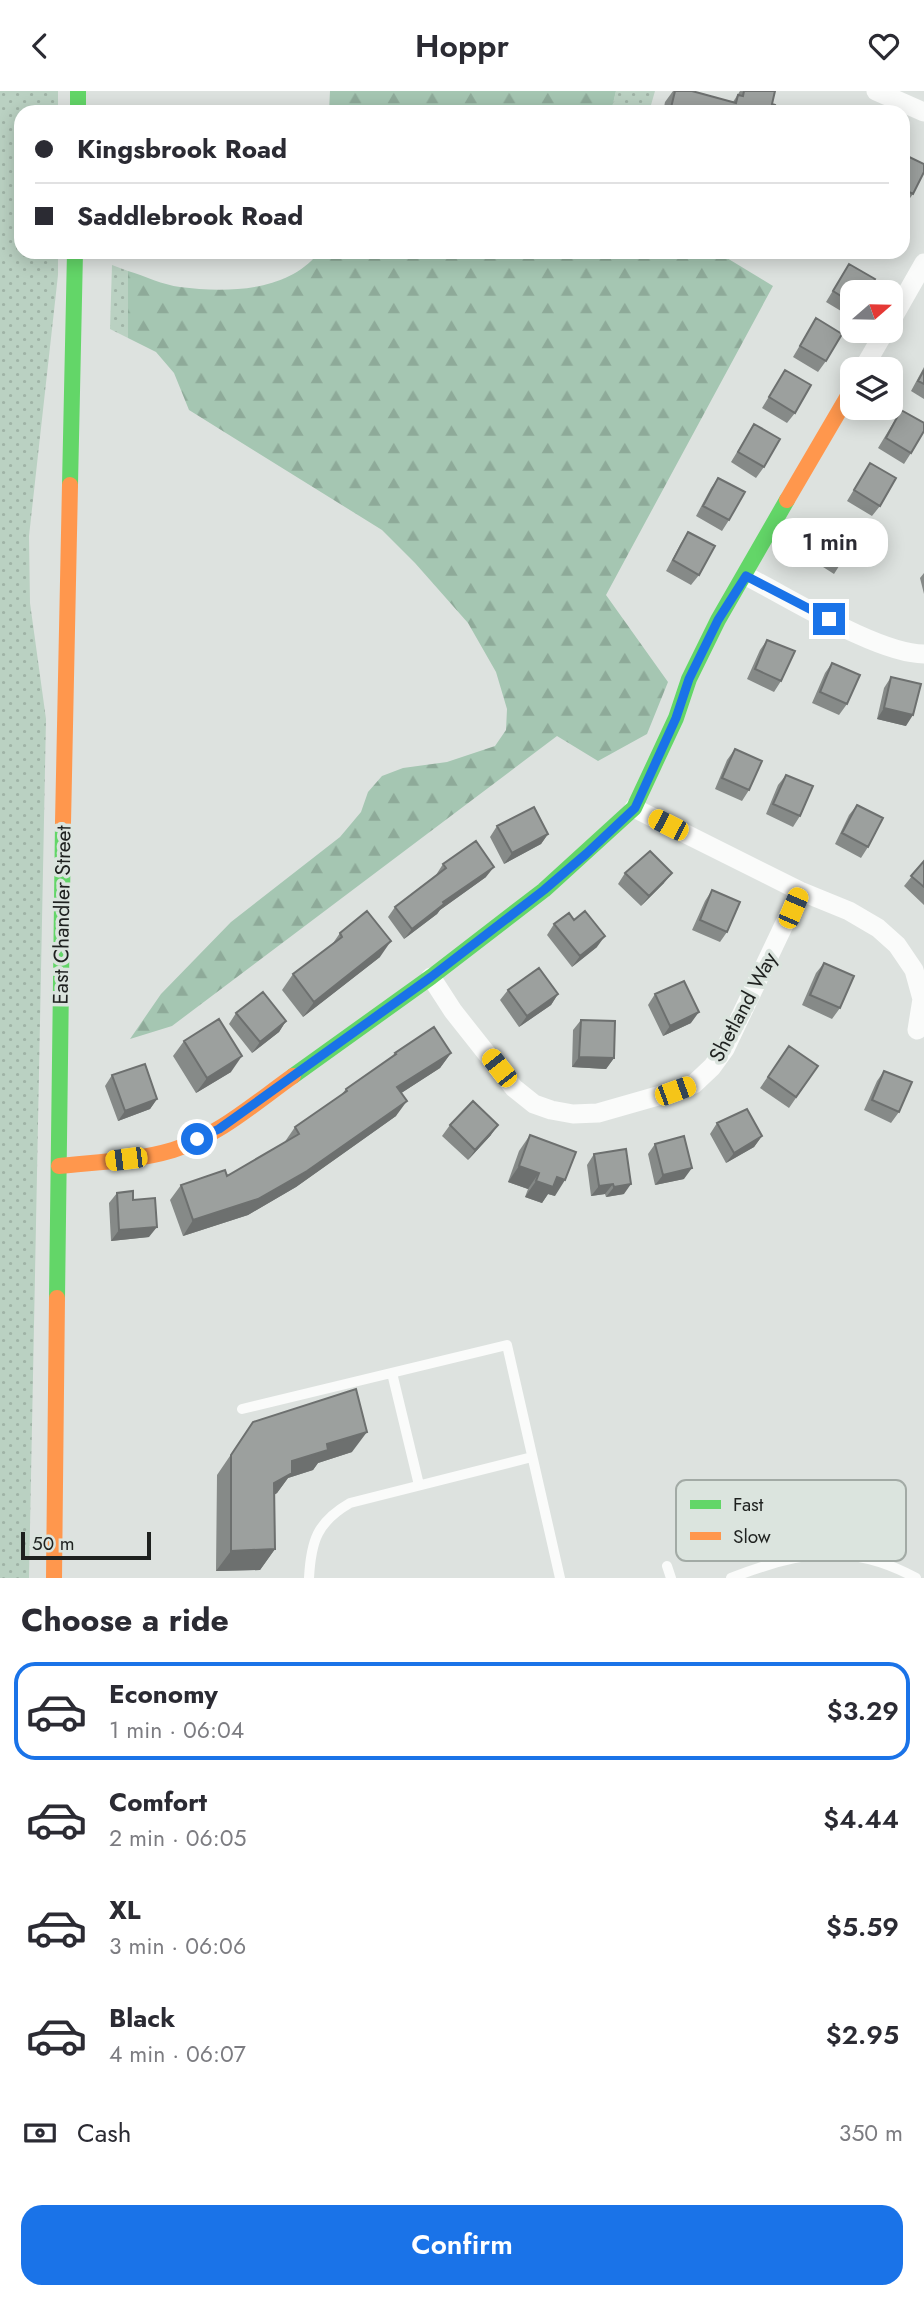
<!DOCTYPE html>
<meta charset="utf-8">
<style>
body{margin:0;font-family:Jost,sans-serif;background:#f7f7f7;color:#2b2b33;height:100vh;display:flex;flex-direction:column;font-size:26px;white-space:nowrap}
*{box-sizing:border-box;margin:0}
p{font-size:23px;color:#7c7c81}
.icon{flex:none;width:38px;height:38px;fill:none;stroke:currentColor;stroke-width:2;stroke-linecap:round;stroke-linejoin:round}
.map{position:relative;height:1487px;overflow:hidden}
.panel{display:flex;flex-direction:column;background:#fff;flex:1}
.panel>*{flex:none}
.top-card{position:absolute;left:14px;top:14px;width:896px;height:154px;border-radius:21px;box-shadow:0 4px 18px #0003;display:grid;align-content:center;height:154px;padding:0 21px;background:#fff}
.needle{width:46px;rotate:70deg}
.controls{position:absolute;left:840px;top:189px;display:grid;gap:14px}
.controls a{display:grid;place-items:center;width:63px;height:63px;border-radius:14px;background:#fff;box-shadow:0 4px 18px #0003;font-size:35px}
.scale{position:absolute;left:21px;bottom:18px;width:130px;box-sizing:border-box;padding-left:7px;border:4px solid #1e211f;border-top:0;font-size:19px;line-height:24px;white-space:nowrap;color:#1e211f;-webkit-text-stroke:5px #dbe4de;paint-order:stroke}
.end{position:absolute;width:32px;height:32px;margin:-16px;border:9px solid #1a73e8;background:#fff;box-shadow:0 0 0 4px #fff}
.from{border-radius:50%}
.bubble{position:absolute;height:49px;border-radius:21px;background:#fff;box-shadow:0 4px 18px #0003;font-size:23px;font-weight:600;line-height:49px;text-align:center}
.car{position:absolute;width:21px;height:42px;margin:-21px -10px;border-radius:9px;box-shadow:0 0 5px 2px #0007;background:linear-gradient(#f5c518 24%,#345 0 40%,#f5c518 0 76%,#345 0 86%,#f5c518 0)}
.top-card b{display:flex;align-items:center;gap:24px;height:66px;font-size:26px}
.top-card b+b{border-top:2px solid #e1e1e2}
.top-card i{width:18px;height:18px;background:#2b2b33}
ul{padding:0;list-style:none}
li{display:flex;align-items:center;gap:21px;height:98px;margin:0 14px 10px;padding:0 7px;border:4px solid transparent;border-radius:21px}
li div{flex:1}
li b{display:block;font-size:26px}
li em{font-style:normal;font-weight:600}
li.active{border-color:#1a73e8}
li>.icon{width:63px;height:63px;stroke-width:1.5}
h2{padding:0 21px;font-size:32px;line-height:84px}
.pay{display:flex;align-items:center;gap:18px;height:77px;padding:0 21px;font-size:26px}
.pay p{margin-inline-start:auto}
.cta{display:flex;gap:14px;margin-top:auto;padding:14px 21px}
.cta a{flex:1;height:80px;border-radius:21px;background:#1a73e8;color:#fff;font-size:28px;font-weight:600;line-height:80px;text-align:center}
header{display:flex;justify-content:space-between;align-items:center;height:91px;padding:0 21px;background:#fff;font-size:32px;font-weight:600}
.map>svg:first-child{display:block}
.grass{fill:url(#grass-dots)}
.forest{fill:url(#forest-firs)}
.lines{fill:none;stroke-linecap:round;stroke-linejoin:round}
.lane{stroke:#fafbfa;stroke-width:10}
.street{stroke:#fafbfa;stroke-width:19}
.fast{stroke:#63d668;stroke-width:16}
.slow{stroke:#ff974d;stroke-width:16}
.wall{fill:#868a88}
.shaded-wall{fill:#6d706f}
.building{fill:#9ca09e;stroke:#6d706f;stroke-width:2}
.route{stroke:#1a73e8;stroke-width:9}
.labels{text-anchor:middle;stroke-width:7;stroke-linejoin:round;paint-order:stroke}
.street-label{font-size:21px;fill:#1e211f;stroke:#dbe4de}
.key{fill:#dbe4de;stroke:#a2aaa5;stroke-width:2}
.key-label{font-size:19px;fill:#1e211f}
</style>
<header><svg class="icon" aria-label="back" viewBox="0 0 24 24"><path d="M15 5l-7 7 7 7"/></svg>Hoppr<svg class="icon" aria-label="heart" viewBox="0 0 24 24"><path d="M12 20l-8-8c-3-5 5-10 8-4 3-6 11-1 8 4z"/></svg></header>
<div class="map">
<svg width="924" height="1487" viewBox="0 0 924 1487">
<defs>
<pattern id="grass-dots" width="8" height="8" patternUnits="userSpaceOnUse" patternTransform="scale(1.75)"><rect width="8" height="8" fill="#bad1c2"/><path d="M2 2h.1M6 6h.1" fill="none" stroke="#9fb3a6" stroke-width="1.8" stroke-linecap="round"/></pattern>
<pattern id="forest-firs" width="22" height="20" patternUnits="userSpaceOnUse" patternTransform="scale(1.75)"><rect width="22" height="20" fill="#a5c6b2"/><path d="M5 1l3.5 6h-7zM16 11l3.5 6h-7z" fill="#8eaa99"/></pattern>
</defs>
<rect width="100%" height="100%" fill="#dde2df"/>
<path class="grass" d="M0 0H58V21H21V161H58V184L29 445 30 512 46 628 29 1487H0Z
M616 0H655L649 21H611Z
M112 174 128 180V247L110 238Z"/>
<path class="forest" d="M330 0H616L611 21H329Z
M319 161H717L773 195 606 504 668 591 647 643 598 670 557 645 172 935 130 948 161 903 231 831 340 746 361 721 368 701 382 685 403 677 447 671 495 655 506 639 507 618 496 581 468 532 415 472 382 439 189 319 174 282 156 261 128 247V180C145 185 163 194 180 196 226 202 289 201 319 161Z"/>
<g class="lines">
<path class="lane" d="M392 1282 419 1394
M242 1318 507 1254 560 1487
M667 1475 671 1487
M309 1487C311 1450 317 1431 350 1412L532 1366
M731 1487C797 1461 849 1450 916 1487"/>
<path class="street" d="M876 0 924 21
M891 230 924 172
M863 278 885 240
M746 485C790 507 878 563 924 563
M634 717 800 800 849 820 878 837 897 854 914 879 922 908 917 939
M431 886 453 920 514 997 534 1013 551 1019 573 1023 598 1022 675 1000 694 993 712 976 725 958 800 800"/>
<path class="fast" d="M78 0V21
M70 394 75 161
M293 985 431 886 544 799 634 717 676 627 689 588 718 529 787 409
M57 1207 63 732"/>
<path class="slow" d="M787 409 852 298
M63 732 70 394
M59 1075C97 1071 136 1070 173 1059 218 1045 255 1012 293 985
M54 1487 57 1207"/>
</g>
<path class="wall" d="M673 0H692L733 11 740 0H775L772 13 773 21H663L665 11Z
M903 63 913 103 905 114 903 113Z
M862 161H878L873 168Z
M849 173 852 201V224L851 226 826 211Z
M816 227 826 270 818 281 793 266Z
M924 276V308L911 300Z
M785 279 795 322 787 332 762 317Z
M901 319 911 362 904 373 878 357Z
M754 333 764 376 756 387 731 371Z
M870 372 880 415 872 425 847 410Z
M718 387 729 429 722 440 696 425 711 397Z
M832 429 841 472 834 483 809 467Z
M688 441 699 484 691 494 666 480 681 452Z
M924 482V503L920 487Z
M767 549 781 590 774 601 747 588 760 559Z
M832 572 847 613 839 624 812 612 825 582Z
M891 586 906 635 877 628 884 597Z
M735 658 749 699 742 710 715 698 727 669Z
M786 684 800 725 793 736 766 723 778 694Z
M857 714 868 756 861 767 835 753 849 724Z
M497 735 548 743 541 753 504 773 490 746Z
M924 770V814L904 795Z
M443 773 486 786 440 819 437 823 404 848 388 826 395 816 436 784Z
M625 782 664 792 641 815 618 793Z
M712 799 727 841 720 851 692 839 705 810Z
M554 833 597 856 572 876 547 844Z
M340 842 380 866 303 926 282 899 293 883 331 855Z
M824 872 840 917 832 928 802 914 816 882Z
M508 899 558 903 551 914 519 936 500 909Z
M655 903 691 932 663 945 648 914Z
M236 922 286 930 279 941 252 962 229 933Z
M581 929 614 967 606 978 572 976 573 939Z
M184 950 231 981 196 1002 173 965Z
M789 955 818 975 789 1017 760 997Z
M395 962H451L440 977 401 1002 396 1025 296 1096 248 1124 183 1145 170 1109 181 1094 227 1085 284 1052 295 1036 341 1004 346 998 392 966Z
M884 980 899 1021 891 1032 864 1019 877 990Z
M112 984 157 1008 150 1018 118 1030 105 995Z
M717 1032 762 1045 754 1056 726 1072 710 1043Z
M450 1034 491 1044 468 1069 442 1045Z
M530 1044 555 1105 548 1103 542 1112 525 1106 528 1098 508 1091 519 1060Z
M655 1053 684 1088 655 1094 648 1063Z
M594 1063 624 1103 606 1106 605 1103 591 1105 587 1074Z
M117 1102 133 1109 149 1146 111 1150 109 1112Z
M253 1331 352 1361 318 1372 313 1379 288 1387 277 1402 274 1404 275 1458 260 1479 216 1480 217 1384Z"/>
<path class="shaded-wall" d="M884 617 913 624 906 635 877 628Z
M548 743 541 753 504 773 512 762Z
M494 776 486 786 440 819 437 823 404 848 412 838 443 811Z
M672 782 664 792 641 815 649 805Z
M605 845 597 856 572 876 580 865Z
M391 850 380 866 303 926 314 911Z
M558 903 551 914 519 936 527 925Z
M699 921 691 932 663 945 670 935Z
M286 930 279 941 252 962 260 951Z
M451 962 440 977 386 1012 397 996Z
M242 965 231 981 196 1002 207 987Z
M579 966 614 967 606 978 572 976Z
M157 1008 150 1018 118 1030 125 1020Z
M407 1010 396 1025 296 1096 248 1124 183 1145 193 1129Z
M498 1034 491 1044 468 1069 475 1059Z
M762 1045 754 1056 726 1072 734 1062Z
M519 1075 539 1082 528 1098 508 1091Z
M692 1077 684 1088 655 1094 663 1084Z
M557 1086 565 1089 555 1105 548 1103 542 1112 525 1106 536 1090Z
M613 1093 605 1103 591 1105 599 1095Z
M631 1093 624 1103 606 1106 614 1096Z
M157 1136 149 1146 111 1150 119 1139Z
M367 1341 352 1361 318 1372 313 1379 288 1387 277 1402 260 1412 274 1392 292 1370 327 1353Z
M275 1458 260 1479 216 1480 231 1460Z"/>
<path class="building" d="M675 0H692L736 12 738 4 743 5 744 0H775L772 13 775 14 773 21H670Z
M903 63 924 73V81L913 103 903 98Z
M849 173 875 188 867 201H852V212L833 200Z
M816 227 842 243 826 270 800 255Z
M785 279 811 294 795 322 769 306Z
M924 279V293L918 290Z
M901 319 924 332V340L911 362 886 347Z
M754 333 780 348 764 376 738 361Z
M870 372 896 387 880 415 854 399Z
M718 387 745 401 729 429 703 415Z
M832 429 858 445 841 472 816 457Z
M688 441 715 455 699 484 673 469Z
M767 549 795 560 781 590 755 578Z
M832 572 860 584 847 613 820 601Z
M891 586 921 593 913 624 884 617Z
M735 658 762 670 749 699 722 687Z
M786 684 813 695 800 725 773 713Z
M857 714 883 727 868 756 842 742Z
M534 716 548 743 512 762 497 735Z
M476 750 494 776 443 811 444 813 412 838 395 816 446 777 443 773Z
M650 760 672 782 649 805 625 782Z
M924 770V796L911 785Z
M712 799 740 811 727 841 700 829Z
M367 820 391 850 314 911 293 883 342 846 340 842Z
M585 820 605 845 580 865 554 833 569 822 574 829Z
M824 872 854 885 840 917 810 904Z
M539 877 558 903 527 925 508 899Z
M684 890 699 921 670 935 655 903Z
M263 901 286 930 260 951 236 922Z
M219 928 242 965 207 987 184 950Z
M581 929 615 930 614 967 579 966Z
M434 936 451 962 397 996 407 1010 307 1080 258 1108 193 1129 181 1094 225 1079 227 1085 299 1043 295 1036 347 1000 346 998 396 963 395 962Z
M789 955 818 975 796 1006 768 986Z
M145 973 157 1008 125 1020 112 984Z
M884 980 912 991 899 1021 872 1009Z
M473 1010 498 1034 475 1059 450 1034Z
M747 1018 762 1045 734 1062 717 1032Z
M530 1044 576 1061 565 1089 557 1086 553 1096 536 1090 539 1082 519 1075Z
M684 1045 692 1077 663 1084 655 1053Z
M626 1058 631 1093 614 1096 613 1093 599 1095 594 1063Z
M133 1100V1109L155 1107 157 1136 119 1139 117 1102Z
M356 1298 367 1341 327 1353 328 1359 292 1370V1382L274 1392 275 1458 231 1460V1364L253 1331Z"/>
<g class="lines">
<path class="route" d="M197 1048 219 1038 431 886 544 799 586 763 635 717 676 627 689 588 718 529 746 485 829 528"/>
</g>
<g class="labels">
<g class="street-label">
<text transform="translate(62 824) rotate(-89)" y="7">East Chandler Street</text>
<text transform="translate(743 916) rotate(-62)" y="7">Shetland Way</text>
</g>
</g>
<rect x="676" y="1389" width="230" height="81" rx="10" class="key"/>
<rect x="690" y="1409" width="31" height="9" fill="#63d668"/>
<rect x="690" y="1441" width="31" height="8" fill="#ff974d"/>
<g class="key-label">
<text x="733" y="1420">Fast</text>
<text x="733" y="1452">Slow</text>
</g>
</svg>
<div class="controls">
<a><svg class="needle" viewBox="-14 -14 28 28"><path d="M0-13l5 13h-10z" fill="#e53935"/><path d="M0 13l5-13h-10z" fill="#7c7c81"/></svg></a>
<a><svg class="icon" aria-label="layers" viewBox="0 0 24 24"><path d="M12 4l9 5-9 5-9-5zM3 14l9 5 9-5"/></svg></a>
</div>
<div class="scale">50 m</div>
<i class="end from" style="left:197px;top:1048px"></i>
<i class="end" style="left:829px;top:528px"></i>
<div class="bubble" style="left:772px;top:427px;width:116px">1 min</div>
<i class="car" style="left:668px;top:734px;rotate:297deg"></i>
<i class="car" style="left:793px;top:817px;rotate:23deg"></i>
<i class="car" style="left:499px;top:977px;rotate:322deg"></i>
<i class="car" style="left:675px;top:1000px;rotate:70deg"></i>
<i class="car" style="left:126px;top:1068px;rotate:263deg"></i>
<div class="top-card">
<b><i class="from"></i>Kingsbrook Road</b>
<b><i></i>Saddlebrook Road</b>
</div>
</div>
<section class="panel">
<h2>Choose a ride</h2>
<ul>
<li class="active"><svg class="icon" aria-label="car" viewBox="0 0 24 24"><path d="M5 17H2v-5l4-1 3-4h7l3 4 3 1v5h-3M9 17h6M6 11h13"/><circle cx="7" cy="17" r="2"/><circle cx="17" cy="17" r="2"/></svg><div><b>Economy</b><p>1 min · 06:04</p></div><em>$3.29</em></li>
<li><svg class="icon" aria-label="car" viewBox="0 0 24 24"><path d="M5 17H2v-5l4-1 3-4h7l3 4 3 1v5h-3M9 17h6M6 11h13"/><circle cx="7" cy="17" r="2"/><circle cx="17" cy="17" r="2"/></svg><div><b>Comfort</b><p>2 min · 06:05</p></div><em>$4.44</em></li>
<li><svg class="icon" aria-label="car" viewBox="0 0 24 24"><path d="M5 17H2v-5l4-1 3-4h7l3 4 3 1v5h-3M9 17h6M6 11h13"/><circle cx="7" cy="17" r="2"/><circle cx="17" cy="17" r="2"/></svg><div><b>XL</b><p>3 min · 06:06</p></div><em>$5.59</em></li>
<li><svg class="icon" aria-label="car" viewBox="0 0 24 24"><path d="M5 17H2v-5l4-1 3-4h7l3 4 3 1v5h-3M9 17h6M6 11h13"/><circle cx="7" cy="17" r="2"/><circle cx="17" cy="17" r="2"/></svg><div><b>Black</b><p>4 min · 06:07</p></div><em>$2.95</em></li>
</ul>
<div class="pay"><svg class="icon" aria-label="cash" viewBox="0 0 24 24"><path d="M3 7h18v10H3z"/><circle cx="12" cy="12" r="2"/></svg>Cash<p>350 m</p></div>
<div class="cta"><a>Confirm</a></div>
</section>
